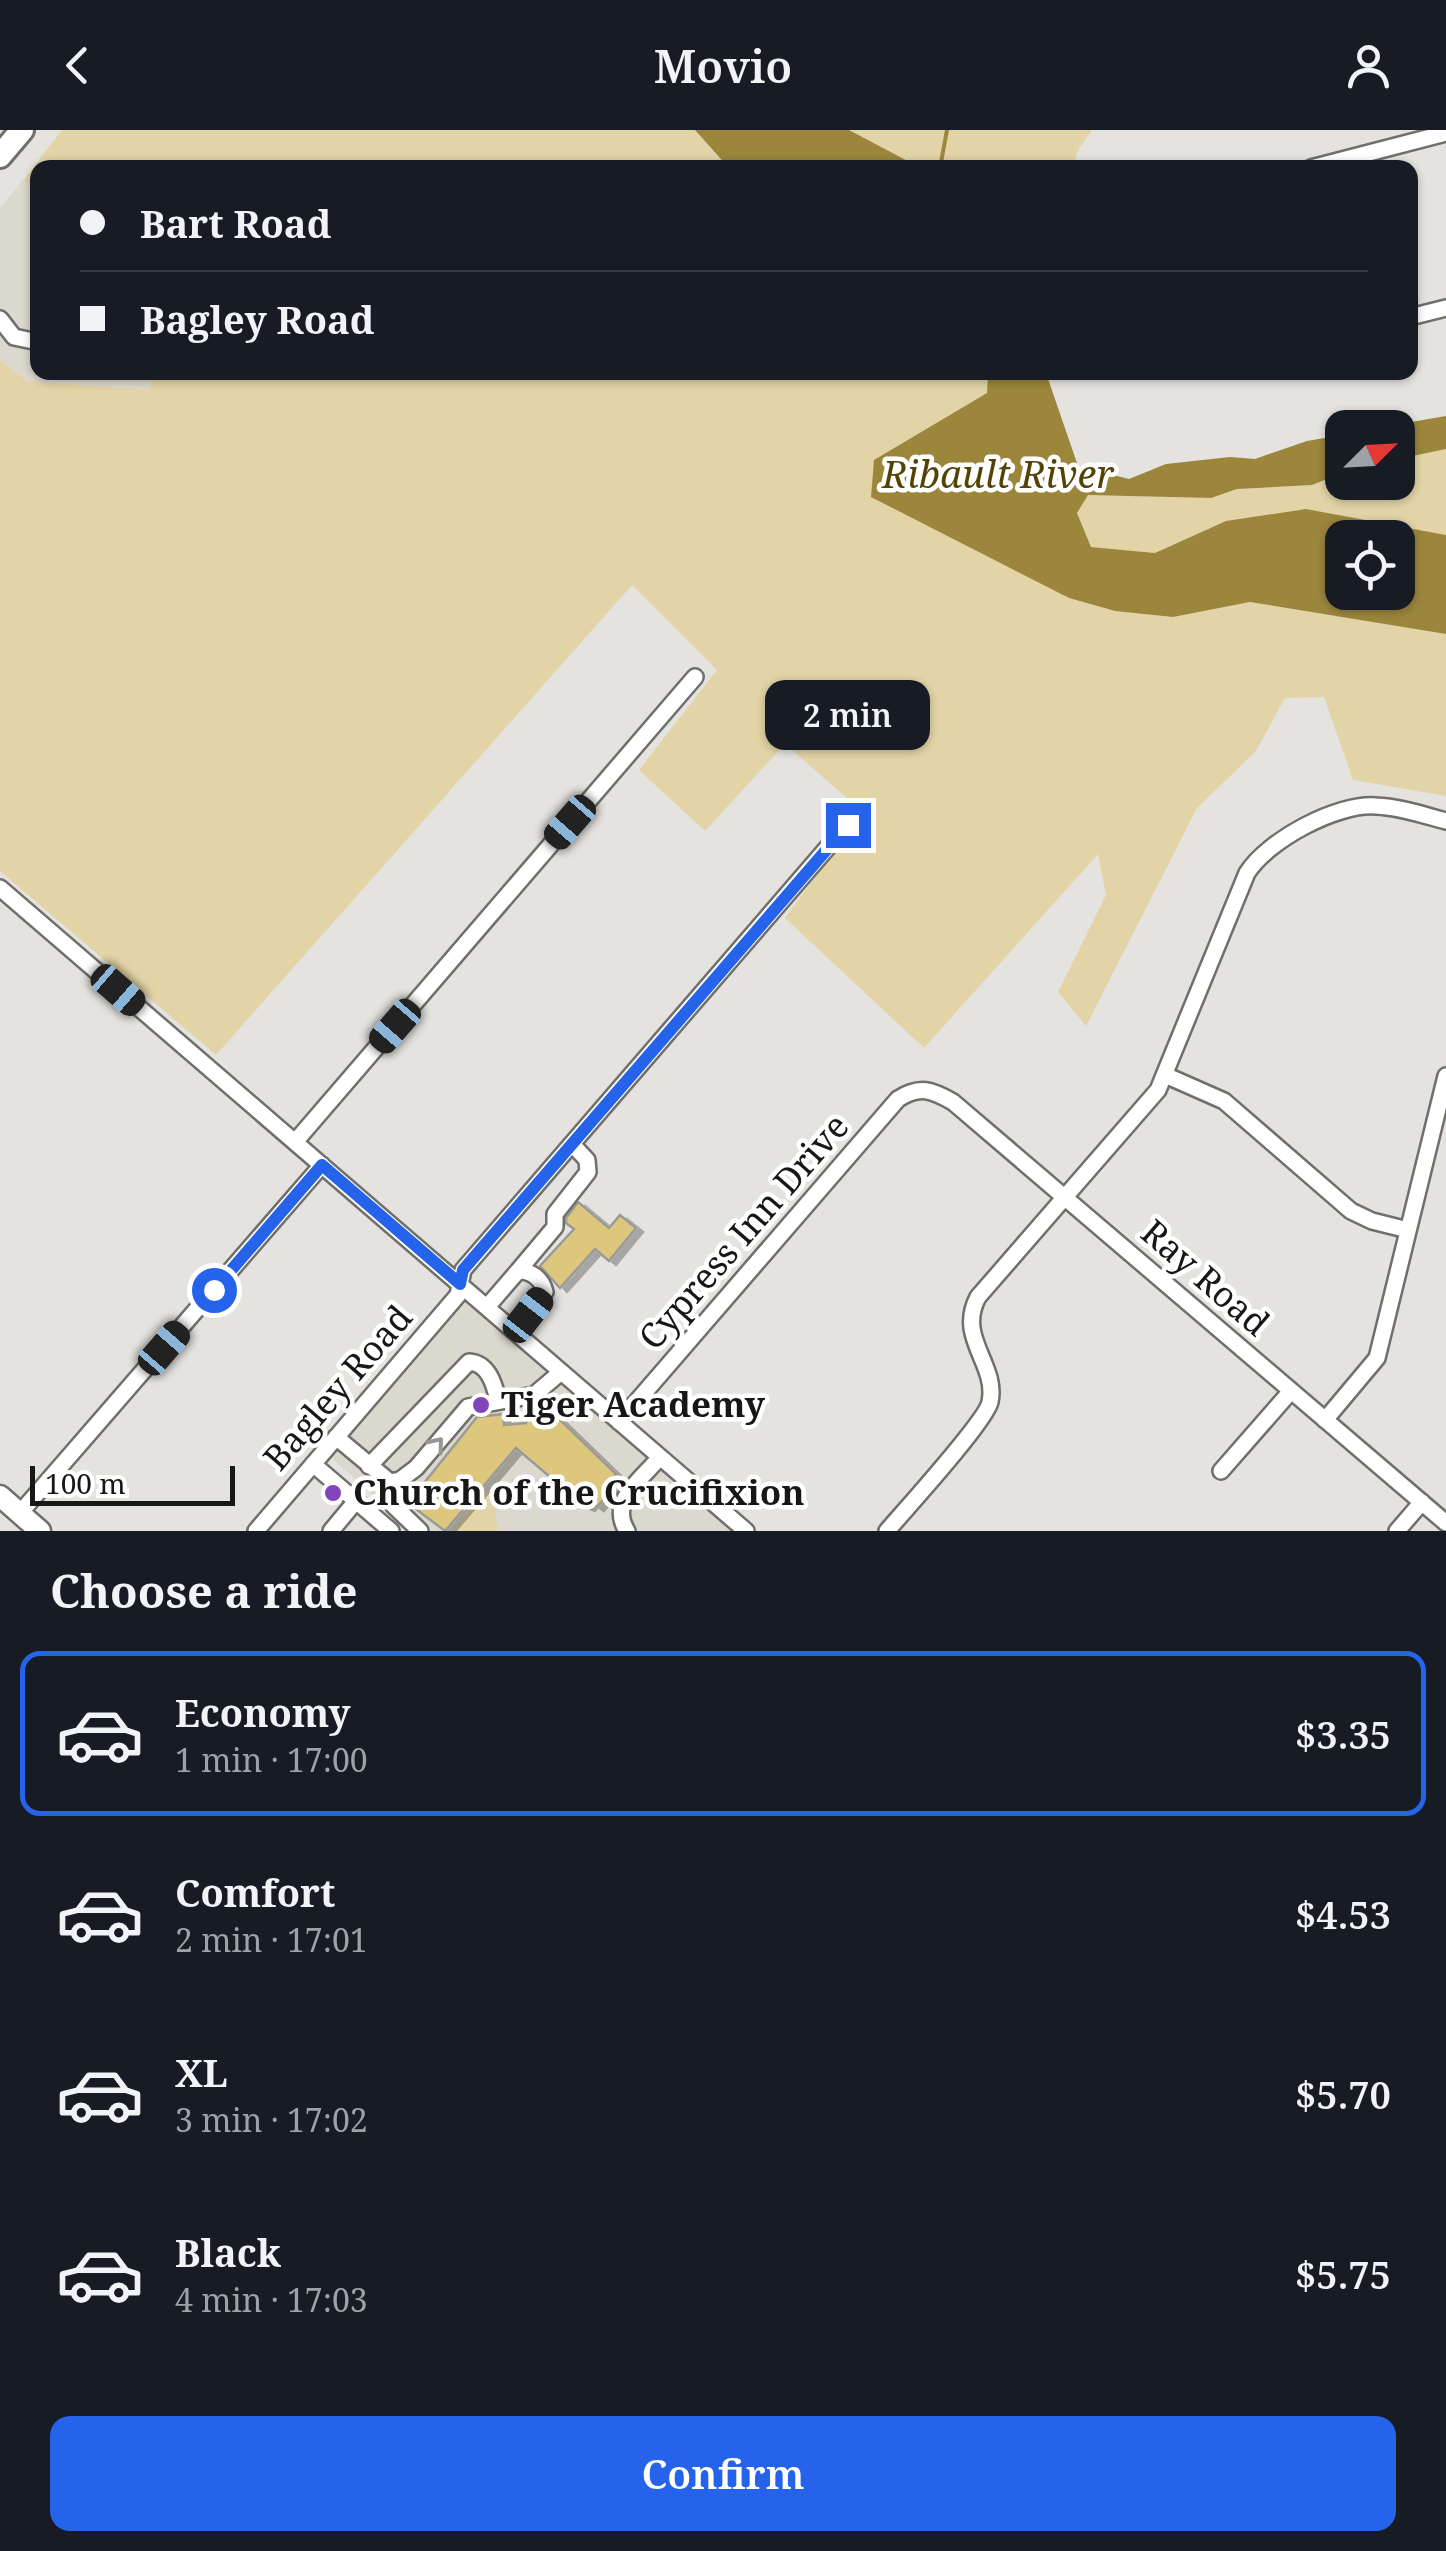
<!DOCTYPE html>
<meta charset="utf-8">
<style>
body{margin:0;font-family:"Noto Serif",serif;background:#242831;color:#f1f3f6;height:100vh;display:flex;flex-direction:column;font-size:38px;white-space:nowrap}
*{box-sizing:border-box;margin:0}
p{font-size:32px;color:#9ea1a6}
.icon{flex:none;width:55px;height:55px;fill:none;stroke:currentColor;stroke-width:2;stroke-linecap:round;stroke-linejoin:round}
.map{position:relative;height:1401px;overflow:hidden}
.drawer{display:flex;flex-direction:column;background:#171b24;flex:1}
.drawer>*{flex:none}
.hud{position:absolute;left:30px;top:30px;width:1388px;height:220px;border-radius:20px;box-shadow:0 2px 8px #0004;display:grid;align-content:center;height:220px;padding:0 50px;background:#171b24}
.needle{width:65px;rotate:66deg}
.buttons{position:absolute;left:1325px;top:280px;display:grid;gap:20px}
.buttons a{display:grid;place-items:center;width:90px;height:90px;border-radius:20px;background:#171b24;box-shadow:0 2px 8px #0004;font-size:50px}
.scale{position:absolute;left:30px;bottom:25px;width:205px;box-sizing:border-box;padding-left:10px;border:5px solid #171716;border-top:0;font-size:28px;line-height:35px;white-space:nowrap;color:#171716;-webkit-text-stroke:8px #fff;paint-order:stroke}
.end{position:absolute;width:45px;height:45px;margin:-22px;border:12px solid #2563eb;background:#fff;box-shadow:0 0 0 5px #fff}
.from{border-radius:50%}
.bubble{position:absolute;height:70px;border-radius:20px;background:#171b24;box-shadow:0 2px 8px #0004;font-size:32px;font-weight:600;line-height:70px;text-align:center}
.car{position:absolute;width:30px;height:60px;margin:-30px -15px;border-radius:12px;box-shadow:0 0 8px 2px #0007;background:linear-gradient(#222 24%,#8ab4d8 0 40%,#222 0 76%,#8ab4d8 0 86%,#222 0)}
.hud b{display:flex;align-items:center;gap:35px;height:95px;font-size:38px}
.hud b+b{border-top:2px solid #363941}
.hud i{width:25px;height:25px;background:#f1f3f6}
ul{padding:0;list-style:none}
li{display:flex;align-items:center;gap:30px;height:165px;margin:0 20px 15px;padding:0 30px;border:5px solid transparent;border-radius:20px}
li div{flex:1}
li b{display:block;font-size:38px}
li em{font-style:normal;font-weight:600}
li.on{border-color:#2563eb}
li>.icon{width:90px;height:90px;stroke-width:1.5}
h2{padding:0 50px;font-size:45px;line-height:120px}
.button{display:flex;gap:20px;margin-top:auto;padding:20px 50px}
.button a{flex:1;height:115px;border-radius:20px;background:#2563eb;color:#fff;font-size:40px;font-weight:600;line-height:115px;text-align:center}
header{display:flex;justify-content:space-between;align-items:center;height:130px;padding:0 50px;background:#171b24;font-size:45px;font-weight:600}
.map>svg:first-child{display:block}
.built{fill:#dbd8cd}
.green{fill:#e2d4a6}
.water{fill:#9b863c;fill-rule:evenodd}
.lines{fill:none;stroke-linecap:round;stroke-linejoin:round}
.stream{stroke:#9b863c;stroke-width:4}
.building{fill:#ddc77d;stroke:#9b9a96;stroke-width:2.5;filter:url(#shadow)}
.minor-casing{stroke:#706f6c;stroke-width:20}
.major-casing{stroke:#706f6c;stroke-width:25}
.highway-casing{stroke:#706f6c;stroke-width:28}
.minor{stroke:#fff;stroke-width:15}
.major{stroke:#fff;stroke-width:20}
.highway{stroke:#fff;stroke-width:22}
.oneway{stroke:#979796}
.route{stroke:#2563eb;stroke-width:12}
.poi-dot{fill:#8045bb;stroke:#fff;stroke-width:4}
.labels{text-anchor:middle;stroke-width:9;stroke-linejoin:round;paint-order:stroke}
.street-label{font-size:35px;fill:#171716;stroke:#fff}
.poi-label{font-size:35px;font-weight:bold;fill:#171716;stroke:#fff;text-anchor:start}
.water-label{font-size:38px;font-style:italic;fill:#534406;stroke:#fff}
</style>
<header><svg class="icon" aria-label="back" viewBox="0 0 24 24"><path d="M15 5l-7 7 7 7"/></svg>Movio<svg class="icon" aria-label="person" viewBox="0 0 24 24"><circle cx="12" cy="8" r="4"/><path d="M4 21q1-7 8-7t8 7"/></svg></header>
<div class="map">
<svg width="1446" height="1401" viewBox="0 0 1446 1401">
<defs>
<filter id="shadow"><feDropShadow dx="7" dy="4" stdDeviation="0" flood-color="#0004"/></filter>
</defs>
<rect width="100%" height="100%" fill="#e4e3df"/>
<path class="built" d="M24 49 37 66 38 242 153 243 150 260 27 251 0 230V78Z
M465 1167 737 1401H415L328 1325Z"/>
<path class="green" d="M62 0H695L728 37 38 38 37 66 24 49Z
M849 0H1092L1079 19 1072 38 919 37Z
M0 230 27 251 150 260 153 242 988 243 987 263 874 330 1068 468 1115 481 1173 487 1250 472 1446 504V666L1353 650 1324 567 1285 568 1256 621 1197 678 1086 896 1058 862 1106 765 1098 724 924 918 785 788 863 682 785 614 705 701 639 640 717 540 632 455 216 925 0 741Z
M1446 319V405L1306 379 1226 391 1155 423 1091 417 1077 383 1088 365 1211 368 1237 359 1312 355 1342 343V352H1398V329Z
M489 1363 495 1369 497 1401H453L482 1366Z"/>
<path class="water" d="M695 0H849L919 37H728Z
M988 243H1046L1078 336 1129 349 1166 334 1230 327 1255 329 1307 311 1342 305V343L1312 355 1237 359 1211 368 1088 365 1077 383 1091 417 1155 423 1226 391 1306 379 1446 405V504L1250 472 1173 487 1115 481 1069 468 871 367 874 330 987 263ZM1342 408H1398V462H1342Z
M1446 286V319L1398 329V298L1382 297Z"/>
<g class="lines">
<path class="stream" d="M940 38 947 0"/>
</g>
<path class="building" d="M578 1072 609 1098 620 1085 636 1098 609 1131 595 1119 560 1158 540 1136 574 1099 566 1093V1088Z
M550 1280 616 1344 613 1348 618 1352 597 1377 591 1373 588 1377 583 1375 516 1318 445 1401 408 1373 477 1287 503 1284 504 1295 526 1293V1282Z"/>
<g class="lines">
<defs>
<path id="minor" d="M1311 38 1446 3
M1410 187 1446 178
M0 189 14 207 38 212
M0 758 746 1401
M1165 945 1224 971 1351 1081 1372 1091 1408 1100
M295 1012 695 547
M518 1141 555 1097V1084L588 1042 587 1030 573 1015
M487 1177 518 1141C531 1140 542 1149 545 1162L515 1202
M1325 1290 1377 1228 1446 946
M619 1292 898 969C920 955 932 960 953 972L1446 1393
M336 1307 390 1352 400 1350 416 1338 468 1277 534 1265 561 1242
M313 1334 391 1401
M369 1336 469 1232C488 1233 494 1253 498 1270
M1221 1341 1291 1261
M390 1352 393 1375 420 1401
M20 1383 322 1035
M256 1401 458 1165 463 1140 847 695
M331 1401 356 1371
M627 1401C608 1371 641 1350 660 1327
M887 1401C905 1380 986 1291 990 1272 998 1234 956 1208 978 1167L1158 960 1247 743C1268 710 1337 673 1376 676 1400 677 1423 685 1446 691
M1397 1401 1422 1372"/>
<path id="major" d="M0 1366 40 1401"/>
<path id="highway" d="M0 26 22 0"/>
</defs>
<use href="#minor" class="minor-casing"/>
<use href="#major" class="major-casing"/>
<use href="#highway" class="highway-casing"/>
<use href="#minor" class="minor"/>
<use href="#major" class="major"/>
<use href="#highway" class="highway"/>
</g>
<defs><path id="oneway-chevron" d="M-2-3.5L2.5 0L-2 3.5" fill="none" stroke-width="1.6" stroke-linecap="round" stroke-linejoin="round" transform="scale(2.5)"/></defs>
<use class="oneway" href="#oneway-chevron" transform="translate(437 1314) rotate(-50)"/>
<g class="lines">
<path class="route" d="M214 1160 322 1035 460 1154 463 1140 848 695"/>
</g>
<g class="poi-dot">
<circle cx="481" cy="1275" r="10"/>
<circle cx="333" cy="1363" r="10"/>
</g>
<g class="labels">
<g class="street-label">
<text transform="translate(744 1102) rotate(-49)" y="12">Cypress Inn Drive</text>
<text transform="translate(1205 1148) rotate(41)" y="12">Ray Road</text>
<text transform="translate(338 1258) rotate(-49)" y="12">Bagley Road</text>
</g>
<g class="poi-label">
<text x="501" y="1287">Tiger Academy</text>
<text x="353" y="1375">Church of the Crucifixion</text>
</g>
<g class="water-label">
<text x="998" y="358">Ribault River</text>
</g>
</g>
</svg>
<div class="buttons">
<a><svg class="needle" viewBox="-14 -14 28 28"><path d="M0-13l5 13h-10z" fill="#e53935"/><path d="M0 13l5-13h-10z" fill="#9ea1a6"/></svg></a>
<a><svg class="icon" aria-label="locate" viewBox="0 0 24 24"><circle cx="12" cy="12" r="6"/><path d="M12 2v4M12 18v4M2 12h4M18 12h4"/></svg></a>
</div>
<div class="scale">100 m</div>
<i class="end from" style="left:214px;top:1160px"></i>
<i class="end" style="left:848px;top:695px"></i>
<div class="bubble" style="left:765px;top:550px;width:165px">2 min</div>
<i class="car" style="left:570px;top:692px;rotate:221deg"></i>
<i class="car" style="left:118px;top:860px;rotate:131deg"></i>
<i class="car" style="left:395px;top:896px;rotate:221deg"></i>
<i class="car" style="left:528px;top:1185px;rotate:38deg"></i>
<i class="car" style="left:164px;top:1218px;rotate:41deg"></i>
<div class="hud">
<b><i class="from"></i>Bart Road</b>
<b><i></i>Bagley Road</b>
</div>
</div>
<section class="drawer">
<h2>Choose a ride</h2>
<ul>
<li class="on"><svg class="icon" aria-label="car" viewBox="0 0 24 24"><path d="M5 17H2v-5l4-1 3-4h7l3 4 3 1v5h-3M9 17h6M6 11h13"/><circle cx="7" cy="17" r="2"/><circle cx="17" cy="17" r="2"/></svg><div><b>Economy</b><p>1 min · 17:00</p></div><em>$3.35</em></li>
<li><svg class="icon" aria-label="car" viewBox="0 0 24 24"><path d="M5 17H2v-5l4-1 3-4h7l3 4 3 1v5h-3M9 17h6M6 11h13"/><circle cx="7" cy="17" r="2"/><circle cx="17" cy="17" r="2"/></svg><div><b>Comfort</b><p>2 min · 17:01</p></div><em>$4.53</em></li>
<li><svg class="icon" aria-label="car" viewBox="0 0 24 24"><path d="M5 17H2v-5l4-1 3-4h7l3 4 3 1v5h-3M9 17h6M6 11h13"/><circle cx="7" cy="17" r="2"/><circle cx="17" cy="17" r="2"/></svg><div><b>XL</b><p>3 min · 17:02</p></div><em>$5.70</em></li>
<li><svg class="icon" aria-label="car" viewBox="0 0 24 24"><path d="M5 17H2v-5l4-1 3-4h7l3 4 3 1v5h-3M9 17h6M6 11h13"/><circle cx="7" cy="17" r="2"/><circle cx="17" cy="17" r="2"/></svg><div><b>Black</b><p>4 min · 17:03</p></div><em>$5.75</em></li>
</ul>
<div class="button"><a>Confirm</a></div>
</section>
